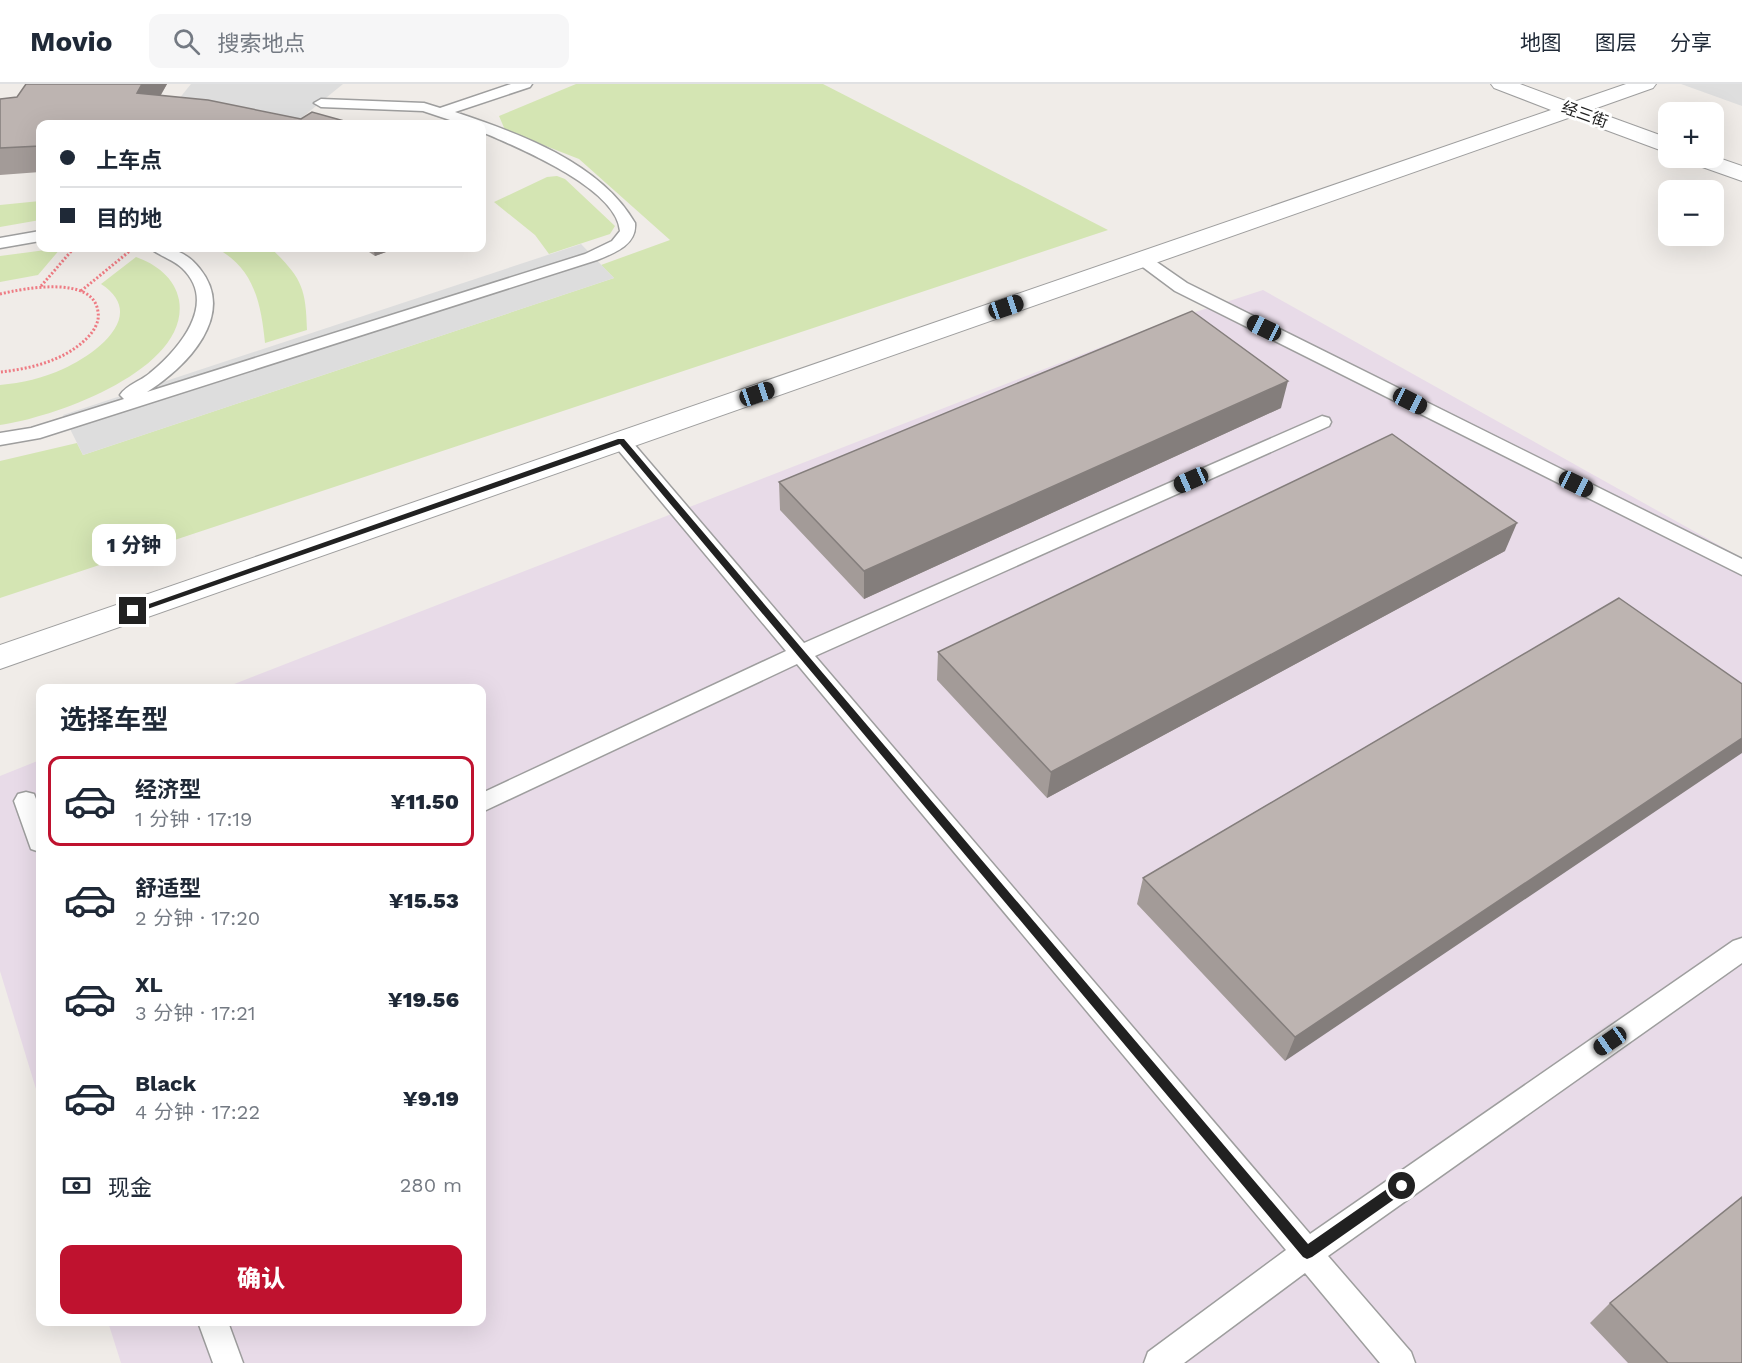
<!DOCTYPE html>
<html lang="zh">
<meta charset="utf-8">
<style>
body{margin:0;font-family:"Work Sans","Noto Sans SC",sans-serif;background:#f6f6f7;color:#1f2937;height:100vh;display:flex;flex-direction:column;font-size:22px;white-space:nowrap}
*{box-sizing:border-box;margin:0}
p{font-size:20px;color:#747a83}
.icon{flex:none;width:33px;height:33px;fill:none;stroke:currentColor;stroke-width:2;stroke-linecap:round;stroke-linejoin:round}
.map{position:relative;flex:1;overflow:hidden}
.sheet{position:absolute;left:36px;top:600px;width:450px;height:642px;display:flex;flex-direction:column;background:#fff;border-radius:12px;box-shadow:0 6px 24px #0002}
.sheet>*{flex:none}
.banner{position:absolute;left:36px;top:36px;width:450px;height:132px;border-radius:12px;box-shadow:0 6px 24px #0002;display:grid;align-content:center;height:132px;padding:0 24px;background:#fff}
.buttons{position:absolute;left:1658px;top:18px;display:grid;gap:12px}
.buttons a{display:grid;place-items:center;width:66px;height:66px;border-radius:12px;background:#fff;box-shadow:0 6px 24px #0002;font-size:30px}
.end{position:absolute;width:27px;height:27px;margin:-14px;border:8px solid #212121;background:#fff;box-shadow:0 0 0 3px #fff}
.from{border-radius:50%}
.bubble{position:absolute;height:42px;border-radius:12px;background:#fff;box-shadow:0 6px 24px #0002;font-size:20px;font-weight:800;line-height:42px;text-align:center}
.car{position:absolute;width:18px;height:36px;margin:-18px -9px;border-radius:8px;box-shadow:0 0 4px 2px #0007;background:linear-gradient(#222 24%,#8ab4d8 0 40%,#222 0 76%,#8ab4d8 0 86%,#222 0)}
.banner b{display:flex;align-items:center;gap:21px;height:57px;font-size:22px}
.banner b+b{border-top:2px solid #e0e1e3}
.banner i{width:15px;height:15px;background:#1f2937}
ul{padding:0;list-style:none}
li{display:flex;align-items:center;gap:18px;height:90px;margin:0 12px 9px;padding:0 12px;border:3px solid transparent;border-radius:12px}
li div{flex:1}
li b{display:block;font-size:22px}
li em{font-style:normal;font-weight:800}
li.selected{border-color:#bf122f}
li>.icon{width:54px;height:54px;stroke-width:1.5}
h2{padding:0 24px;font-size:27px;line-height:72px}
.pay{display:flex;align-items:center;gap:15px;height:66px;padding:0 24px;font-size:22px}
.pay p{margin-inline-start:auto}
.action{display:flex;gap:12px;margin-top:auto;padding:12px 24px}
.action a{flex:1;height:69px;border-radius:12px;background:#bf122f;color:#fff;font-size:24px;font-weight:800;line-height:69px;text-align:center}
header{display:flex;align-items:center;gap:36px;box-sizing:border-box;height:84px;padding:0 30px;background:#fff;border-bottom:2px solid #e0e1e3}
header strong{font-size:28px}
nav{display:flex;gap:33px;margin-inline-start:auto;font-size:21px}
.search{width:420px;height:54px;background:#f6f6f7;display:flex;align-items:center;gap:15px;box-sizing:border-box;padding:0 21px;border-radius:12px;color:#747a83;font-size:22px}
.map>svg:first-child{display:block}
.residential{fill:#dedede}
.industrial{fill:#e8dbe8}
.grass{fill:#d4e5b3}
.parking{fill:#ddd}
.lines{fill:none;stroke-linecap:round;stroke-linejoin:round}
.lane-casing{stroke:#9e9e9e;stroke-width:3}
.street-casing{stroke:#9e9e9e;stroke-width:2}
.path{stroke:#ee7b83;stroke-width:3;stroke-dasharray:2 2;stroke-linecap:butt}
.lane{fill:#fff;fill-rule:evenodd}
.street{fill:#fff;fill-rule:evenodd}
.wall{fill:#a39b98}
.shaded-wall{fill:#847e7c}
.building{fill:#bdb4b1;stroke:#847e7c;stroke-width:1.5}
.route{fill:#212121}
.labels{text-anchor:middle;stroke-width:6;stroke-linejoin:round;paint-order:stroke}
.far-street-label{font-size:16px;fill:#212121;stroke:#fff}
</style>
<header>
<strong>Movio</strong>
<div class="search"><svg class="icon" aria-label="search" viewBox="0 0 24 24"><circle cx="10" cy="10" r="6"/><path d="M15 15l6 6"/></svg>搜索地点</div>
<nav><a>地图</a><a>图层</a><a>分享</a></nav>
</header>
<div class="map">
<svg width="1742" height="1279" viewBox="0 0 1742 1279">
<rect width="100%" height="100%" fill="#f0ece8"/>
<path class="residential" d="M1681 0H1742V22Z"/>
<path class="industrial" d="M1263 206 1742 474V1279H121L108 1238H482V604H224L1168 237Z
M40 676V1018L0 887V692Z"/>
<path class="grass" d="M576 0H823L1108 146 0 514V377L77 359 83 371 614 194 601 181 670 156 579 75 505 46 499 32Z
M557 92 565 95 615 142 610 150 549 170 535 151 494 118 547 93Z
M40 117V136L0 143V121Z
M61 164 38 191 0 198V172Z
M216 164H271C301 194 306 202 307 246L265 259C261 219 254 184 216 164Z
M136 173C156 180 175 194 179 216 191 286 52 334 0 341V301C22 299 43 294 63 285 95 271 149 231 101 200Z"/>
<path class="parking" d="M191 0H343L294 40 166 31Z
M581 160 614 194 83 371 63 331Z"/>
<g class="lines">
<defs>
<path id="lane" d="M511 0H532L530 3 455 28C518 49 600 78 635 139 637 161 614 169 597 176L40 354 0 361V349L31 344 124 315 120 311C126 301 141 297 150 289 179 265 219 219 182 184 175 177 163 173 154 167L152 164C173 164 187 168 200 185 237 231 187 283 147 308L585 170 612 157 620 147C617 104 517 63 482 48V40H462L423 27 321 23 314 19 321 15 424 19 440 24Z
M40 147V157L0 164V154Z
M1142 170 1148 172 1187 199 1742 475V491L1175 207 1136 178 1134 175 1136 172Z
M1322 332 1329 334 1331 338 1329 342 815 572 1310 1150 1733 857 1742 854V879L1328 1172 1411 1268 1415 1279H1380L1305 1189 1184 1279H1144L1148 1268 1286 1166 797 580 482 728V709L786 567 614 361 612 357 614 353H628L804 559Z
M26 708 34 710 40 725V768L31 765 14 717 18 710Z
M198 1238H228L243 1279H213Z"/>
<path id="street" d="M1491 0H1520L1571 19 1626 0H1656L1653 4 1591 26 1668 54V69L1571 33 0 585V561L1551 26 1494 4Z
M1713 72 1742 82V97L1691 79 1688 74H1713Z"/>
</defs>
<use href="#lane" class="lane-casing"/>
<use href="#street" class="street-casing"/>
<path class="path" d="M41 202 74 164
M81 207 131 166
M0 210C25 204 94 191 98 228 100 238 93 249 85 256 63 277 29 285 0 288"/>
<use href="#lane" class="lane"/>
<use href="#street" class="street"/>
</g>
<path class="wall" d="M26 0H167L161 11 301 35 355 40H40V88L0 91V15L17 13Z
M363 164H397L375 172Z
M1281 324 864 515 780 426 779 398Z
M1505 467 1047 714 937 596 938 568Z
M1619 514 1285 977 1137 820 1143 794Z
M1610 1219 1742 1279H1628L1590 1239Z"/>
<path class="shaded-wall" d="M142 0H167L147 34 137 9Z
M373 164H397L375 172Z
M1288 297 1281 324 864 515V487Z
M1517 439 1505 467 1047 714 1051 688Z
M1742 654V669L1285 977 1295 953Z"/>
<path class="building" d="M26 0H142L137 9 208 16 301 35 312 28 355 40H40V62L0 64V15L17 13Z
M1192 227 1288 297 864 487 779 398Z
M1392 350 1517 439 1051 688 938 568Z
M1619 514 1742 600V654L1295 953 1143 794Z
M1742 1113V1279H1668L1610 1219Z"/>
<path class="route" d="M618 355H624L1308 1160 1397 1098H1406L1408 1102 1406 1107 1312 1173 1307 1175 1303 1173 620 360 136 529H130L129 527Z"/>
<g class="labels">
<g class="far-street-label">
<text transform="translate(1585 30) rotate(20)" y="6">经三街</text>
</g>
</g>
</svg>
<div class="buttons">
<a>+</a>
<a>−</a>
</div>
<i class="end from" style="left:1402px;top:1102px"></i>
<i class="end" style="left:133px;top:527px"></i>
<div class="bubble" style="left:92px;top:440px;width:84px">1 分钟</div>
<i class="car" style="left:1006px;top:223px;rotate:71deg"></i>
<i class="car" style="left:1264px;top:244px;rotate:296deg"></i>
<i class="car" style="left:757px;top:310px;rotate:71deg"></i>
<i class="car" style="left:1410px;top:317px;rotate:117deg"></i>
<i class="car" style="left:1191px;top:396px;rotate:246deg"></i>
<i class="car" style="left:1576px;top:400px;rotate:116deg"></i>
<i class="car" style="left:1610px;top:957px;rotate:235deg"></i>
<div class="banner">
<b><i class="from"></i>上车点</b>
<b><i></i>目的地</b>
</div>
<section class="sheet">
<h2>选择车型</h2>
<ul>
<li class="selected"><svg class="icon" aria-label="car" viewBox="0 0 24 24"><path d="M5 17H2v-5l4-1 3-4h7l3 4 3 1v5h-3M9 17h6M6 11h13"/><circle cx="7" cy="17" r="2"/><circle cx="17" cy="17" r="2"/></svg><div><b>经济型</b><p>1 分钟 · 17:19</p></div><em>¥11.50</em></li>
<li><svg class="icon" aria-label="car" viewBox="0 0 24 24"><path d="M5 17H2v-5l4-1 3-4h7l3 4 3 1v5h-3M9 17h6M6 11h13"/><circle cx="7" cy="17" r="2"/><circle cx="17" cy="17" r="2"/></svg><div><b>舒适型</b><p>2 分钟 · 17:20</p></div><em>¥15.53</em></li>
<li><svg class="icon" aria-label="car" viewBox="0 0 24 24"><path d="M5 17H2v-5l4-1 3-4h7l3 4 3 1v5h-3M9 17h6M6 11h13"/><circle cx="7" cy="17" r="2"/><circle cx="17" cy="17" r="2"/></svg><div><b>XL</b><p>3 分钟 · 17:21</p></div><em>¥19.56</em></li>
<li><svg class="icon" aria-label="car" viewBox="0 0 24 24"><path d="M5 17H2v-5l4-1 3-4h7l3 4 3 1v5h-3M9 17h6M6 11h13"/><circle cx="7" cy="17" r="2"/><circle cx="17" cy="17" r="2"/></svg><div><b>Black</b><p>4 分钟 · 17:22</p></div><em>¥9.19</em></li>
</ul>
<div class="pay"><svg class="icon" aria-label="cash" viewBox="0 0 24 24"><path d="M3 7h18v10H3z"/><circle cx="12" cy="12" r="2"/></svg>现金<p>280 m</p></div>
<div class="action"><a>确认</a></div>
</section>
</div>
